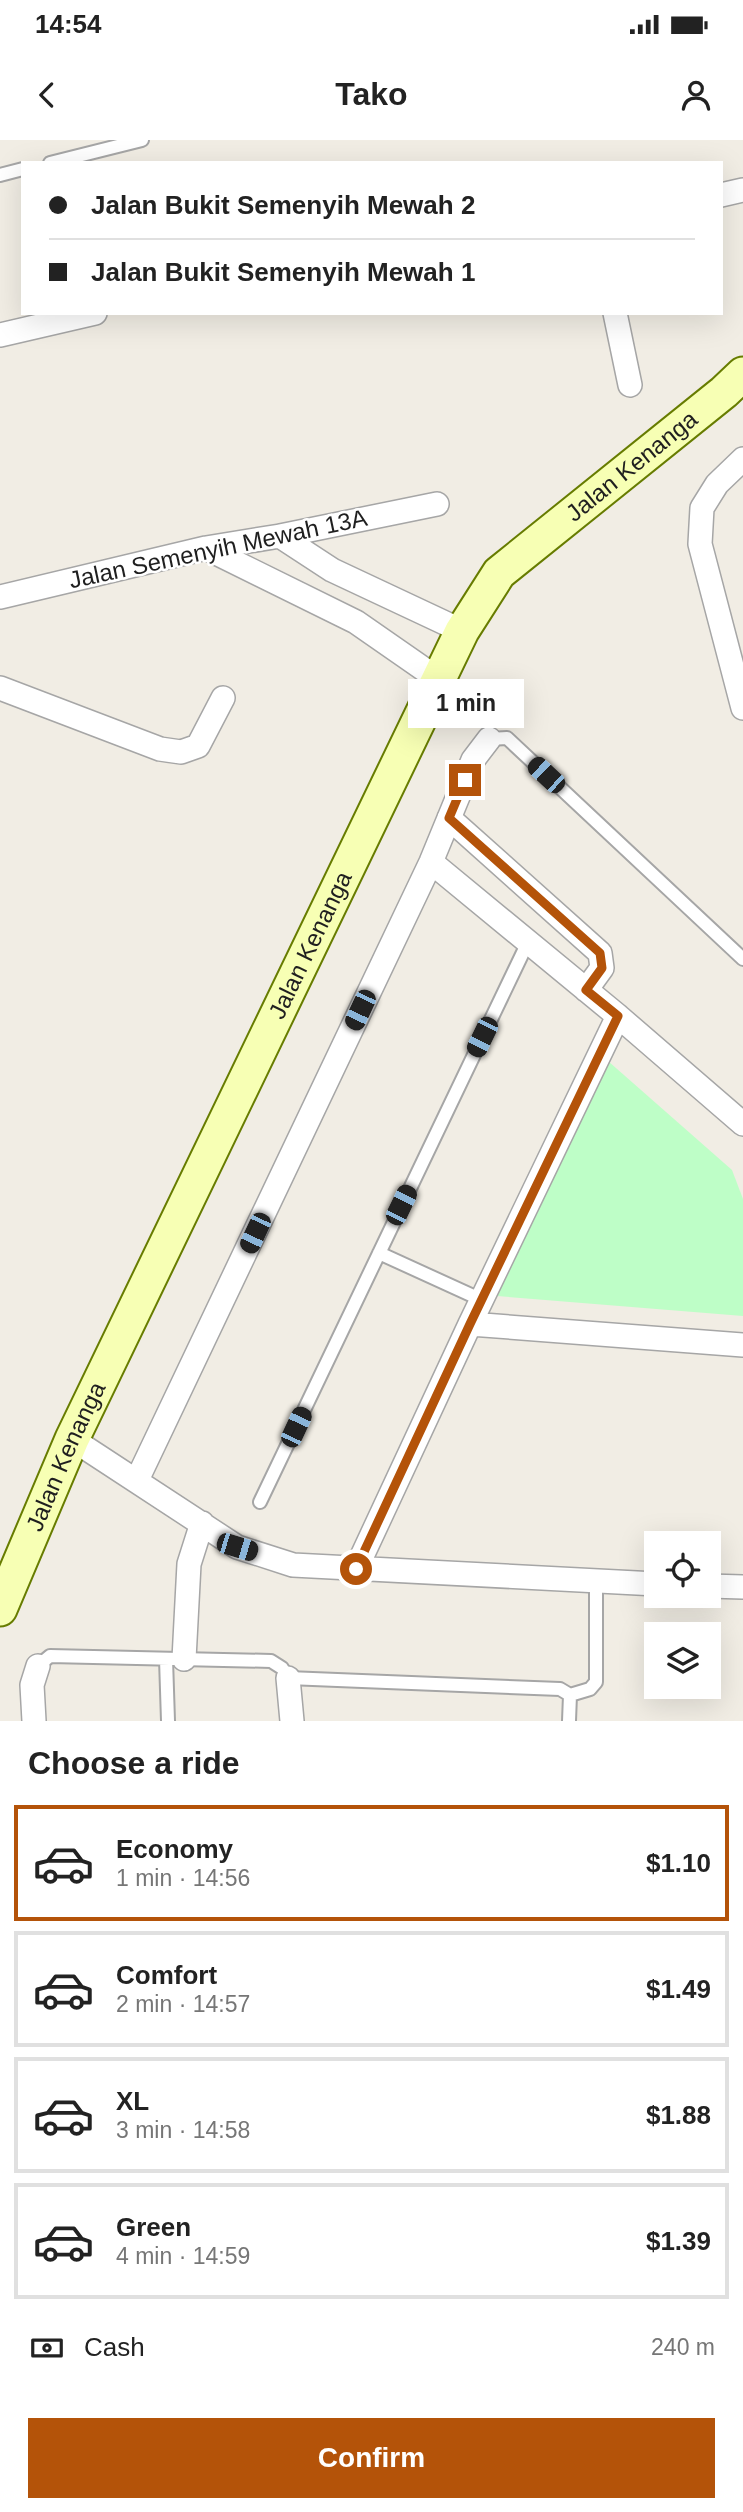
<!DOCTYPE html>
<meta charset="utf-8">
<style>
body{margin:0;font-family:Helvetica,sans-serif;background:#f6f6f6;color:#222;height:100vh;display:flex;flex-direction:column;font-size:26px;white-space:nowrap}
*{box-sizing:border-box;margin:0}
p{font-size:23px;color:#767676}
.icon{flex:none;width:38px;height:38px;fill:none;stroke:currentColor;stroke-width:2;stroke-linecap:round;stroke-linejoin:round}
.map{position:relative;height:1581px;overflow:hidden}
.drawer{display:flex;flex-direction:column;background:#fff;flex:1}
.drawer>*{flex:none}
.guide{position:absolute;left:21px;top:21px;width:702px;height:154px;border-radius:0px;box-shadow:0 7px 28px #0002;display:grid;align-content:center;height:154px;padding:0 28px;background:#fff}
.fabs{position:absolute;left:644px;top:1391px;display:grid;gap:14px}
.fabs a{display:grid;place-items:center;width:77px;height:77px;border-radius:0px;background:#fff;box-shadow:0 7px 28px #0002;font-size:35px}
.end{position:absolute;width:32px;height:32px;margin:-16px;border:9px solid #b45309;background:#fff;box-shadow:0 0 0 4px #fff}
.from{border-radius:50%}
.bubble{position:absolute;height:49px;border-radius:0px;background:#fff;box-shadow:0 7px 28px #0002;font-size:23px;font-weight:700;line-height:49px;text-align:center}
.car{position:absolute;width:21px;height:42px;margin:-21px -10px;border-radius:9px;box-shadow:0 0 5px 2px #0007;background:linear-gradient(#222 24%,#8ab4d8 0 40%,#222 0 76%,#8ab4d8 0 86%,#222 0)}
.guide b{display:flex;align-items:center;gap:24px;height:66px;font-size:26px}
.guide b+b{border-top:2px solid #e0e0e0}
.guide i{width:18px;height:18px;background:#222}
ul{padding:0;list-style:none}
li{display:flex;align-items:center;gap:21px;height:116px;margin:0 14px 10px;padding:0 14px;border:4px solid #e0e0e0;border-radius:0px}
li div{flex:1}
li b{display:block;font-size:26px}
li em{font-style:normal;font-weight:700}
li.on{border-color:#b45309}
li>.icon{width:63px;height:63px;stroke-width:1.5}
h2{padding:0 28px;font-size:32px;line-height:84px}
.pay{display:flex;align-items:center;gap:18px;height:77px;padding:0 28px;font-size:26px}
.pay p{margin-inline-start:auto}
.button{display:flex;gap:14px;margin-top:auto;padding:14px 28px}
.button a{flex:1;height:80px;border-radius:0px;background:#b45309;color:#fff;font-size:28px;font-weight:700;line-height:80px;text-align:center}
.status{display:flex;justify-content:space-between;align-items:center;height:49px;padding:0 35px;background:#fff;direction:ltr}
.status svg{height:19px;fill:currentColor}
header{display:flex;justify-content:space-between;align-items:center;height:91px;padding:0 28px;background:#fff;font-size:32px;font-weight:700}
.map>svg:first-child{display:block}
.park{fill:#befec7}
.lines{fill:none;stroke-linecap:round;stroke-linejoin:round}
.lane-casing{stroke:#a6a6a6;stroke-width:16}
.street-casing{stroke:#a6a6a6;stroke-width:26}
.secondary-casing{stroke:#677c00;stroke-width:37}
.lane{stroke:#fff;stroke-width:12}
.street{stroke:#fff;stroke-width:23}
.secondary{stroke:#f7ffb4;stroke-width:33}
.route{stroke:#b45309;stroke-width:9}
.labels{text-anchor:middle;stroke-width:5;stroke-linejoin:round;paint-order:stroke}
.street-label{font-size:24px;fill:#1f1f1f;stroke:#fff}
</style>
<div class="status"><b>14:54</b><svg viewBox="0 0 49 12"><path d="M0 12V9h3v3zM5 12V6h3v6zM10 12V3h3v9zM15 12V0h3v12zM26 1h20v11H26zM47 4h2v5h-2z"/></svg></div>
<header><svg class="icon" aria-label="back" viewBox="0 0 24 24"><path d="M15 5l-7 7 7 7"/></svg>Tako<svg class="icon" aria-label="person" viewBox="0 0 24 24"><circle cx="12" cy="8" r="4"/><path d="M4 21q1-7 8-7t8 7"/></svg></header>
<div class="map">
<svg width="743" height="1581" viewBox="0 0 743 1581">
<rect width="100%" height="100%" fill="#f1ede4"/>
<path class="park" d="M608 921 732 1030 743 1059V1176L497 1156Z"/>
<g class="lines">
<defs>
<path id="lane" d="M50 23 142 0
M0 35 23 29
M489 599 507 598 743 819
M379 1113 482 1160
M260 1362 528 802
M166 1519 168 1581
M38 1526 50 1516 271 1521 282 1528 288 1538 560 1549 570 1555 569 1581
M570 1555 590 1549 596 1542V1443"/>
<path id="street" d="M721 55 743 50
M615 173 630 245
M0 195 95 173
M743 319 717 344 702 368 700 404 743 568
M280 396 332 430 462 491
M206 408 356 482 438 539
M0 457 206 408 280 396 437 364
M0 548 160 609 181 612 198 606 223 558
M449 678 600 813 602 828 586 850
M431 722 618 876 743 984
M470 1184 743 1205
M72 1299 237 1407 293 1425 656 1444
M137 1340 431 722 473 620 489 599
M356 1429 470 1184 618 876
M709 1446 743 1447
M184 1519 189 1424 202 1383
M288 1538 292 1581
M34 1581 32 1545 38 1526"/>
<g id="secondary">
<path id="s1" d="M0 1469 72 1299 462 491 499 433 724 252 743 234"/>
</g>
</defs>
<use href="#lane" class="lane-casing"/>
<use href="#street" class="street-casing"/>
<use href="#secondary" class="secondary-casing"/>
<use href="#lane" class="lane"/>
<use href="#street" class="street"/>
<use href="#secondary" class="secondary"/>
</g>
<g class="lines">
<path class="route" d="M356 1429 470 1184 618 876 586 850 602 828 600 813 449 678 465 640"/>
</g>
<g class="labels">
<g class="street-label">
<text dy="8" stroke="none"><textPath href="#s1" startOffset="1321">Jalan Kenanga</textPath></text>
<text transform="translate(218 409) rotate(-12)" y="8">Jalan Semenyih Mewah 13A</text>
<text dy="8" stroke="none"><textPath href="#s1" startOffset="733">Jalan Kenanga</textPath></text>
<text dy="8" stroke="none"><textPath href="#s1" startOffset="166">Jalan Kenanga</textPath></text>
</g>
</g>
</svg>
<div class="fabs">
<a><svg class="icon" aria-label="locate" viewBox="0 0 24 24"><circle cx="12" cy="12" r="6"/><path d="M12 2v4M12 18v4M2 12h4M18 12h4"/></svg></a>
<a><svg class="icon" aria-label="layers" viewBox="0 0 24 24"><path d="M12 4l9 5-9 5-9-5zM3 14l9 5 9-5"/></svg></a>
</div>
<i class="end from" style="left:356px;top:1429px"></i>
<i class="end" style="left:465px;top:640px"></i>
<div class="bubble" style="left:408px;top:539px;width:116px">1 min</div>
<i class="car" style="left:546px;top:635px;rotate:313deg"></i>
<i class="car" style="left:360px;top:870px;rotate:205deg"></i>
<i class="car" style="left:482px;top:897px;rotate:206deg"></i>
<i class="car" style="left:401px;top:1065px;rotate:26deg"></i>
<i class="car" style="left:255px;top:1093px;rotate:205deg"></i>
<i class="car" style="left:296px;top:1287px;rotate:25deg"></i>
<i class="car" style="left:237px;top:1407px;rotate:107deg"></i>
<div class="guide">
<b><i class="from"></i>Jalan Bukit Semenyih Mewah 2</b>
<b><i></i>Jalan Bukit Semenyih Mewah 1</b>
</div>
</div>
<section class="drawer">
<h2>Choose a ride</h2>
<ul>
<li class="on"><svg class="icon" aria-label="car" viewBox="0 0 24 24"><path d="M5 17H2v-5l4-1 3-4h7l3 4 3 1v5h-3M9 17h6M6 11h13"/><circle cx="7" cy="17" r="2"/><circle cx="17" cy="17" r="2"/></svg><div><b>Economy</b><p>1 min · 14:56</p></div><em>$1.10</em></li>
<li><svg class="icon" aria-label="car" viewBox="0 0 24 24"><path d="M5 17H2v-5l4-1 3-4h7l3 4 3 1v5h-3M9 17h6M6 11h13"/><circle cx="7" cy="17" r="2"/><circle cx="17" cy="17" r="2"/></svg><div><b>Comfort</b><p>2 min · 14:57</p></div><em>$1.49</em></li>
<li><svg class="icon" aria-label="car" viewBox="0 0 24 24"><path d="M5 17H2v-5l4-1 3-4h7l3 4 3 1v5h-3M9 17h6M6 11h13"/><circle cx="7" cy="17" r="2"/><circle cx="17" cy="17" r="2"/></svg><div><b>XL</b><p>3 min · 14:58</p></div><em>$1.88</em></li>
<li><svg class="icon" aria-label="car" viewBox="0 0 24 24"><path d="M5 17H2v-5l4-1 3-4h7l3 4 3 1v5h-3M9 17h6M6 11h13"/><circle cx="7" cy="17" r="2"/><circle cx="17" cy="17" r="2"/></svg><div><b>Green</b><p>4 min · 14:59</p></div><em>$1.39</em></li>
</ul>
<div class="pay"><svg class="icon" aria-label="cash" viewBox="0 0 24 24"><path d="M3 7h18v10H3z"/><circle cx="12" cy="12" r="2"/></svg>Cash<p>240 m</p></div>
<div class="button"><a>Confirm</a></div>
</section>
